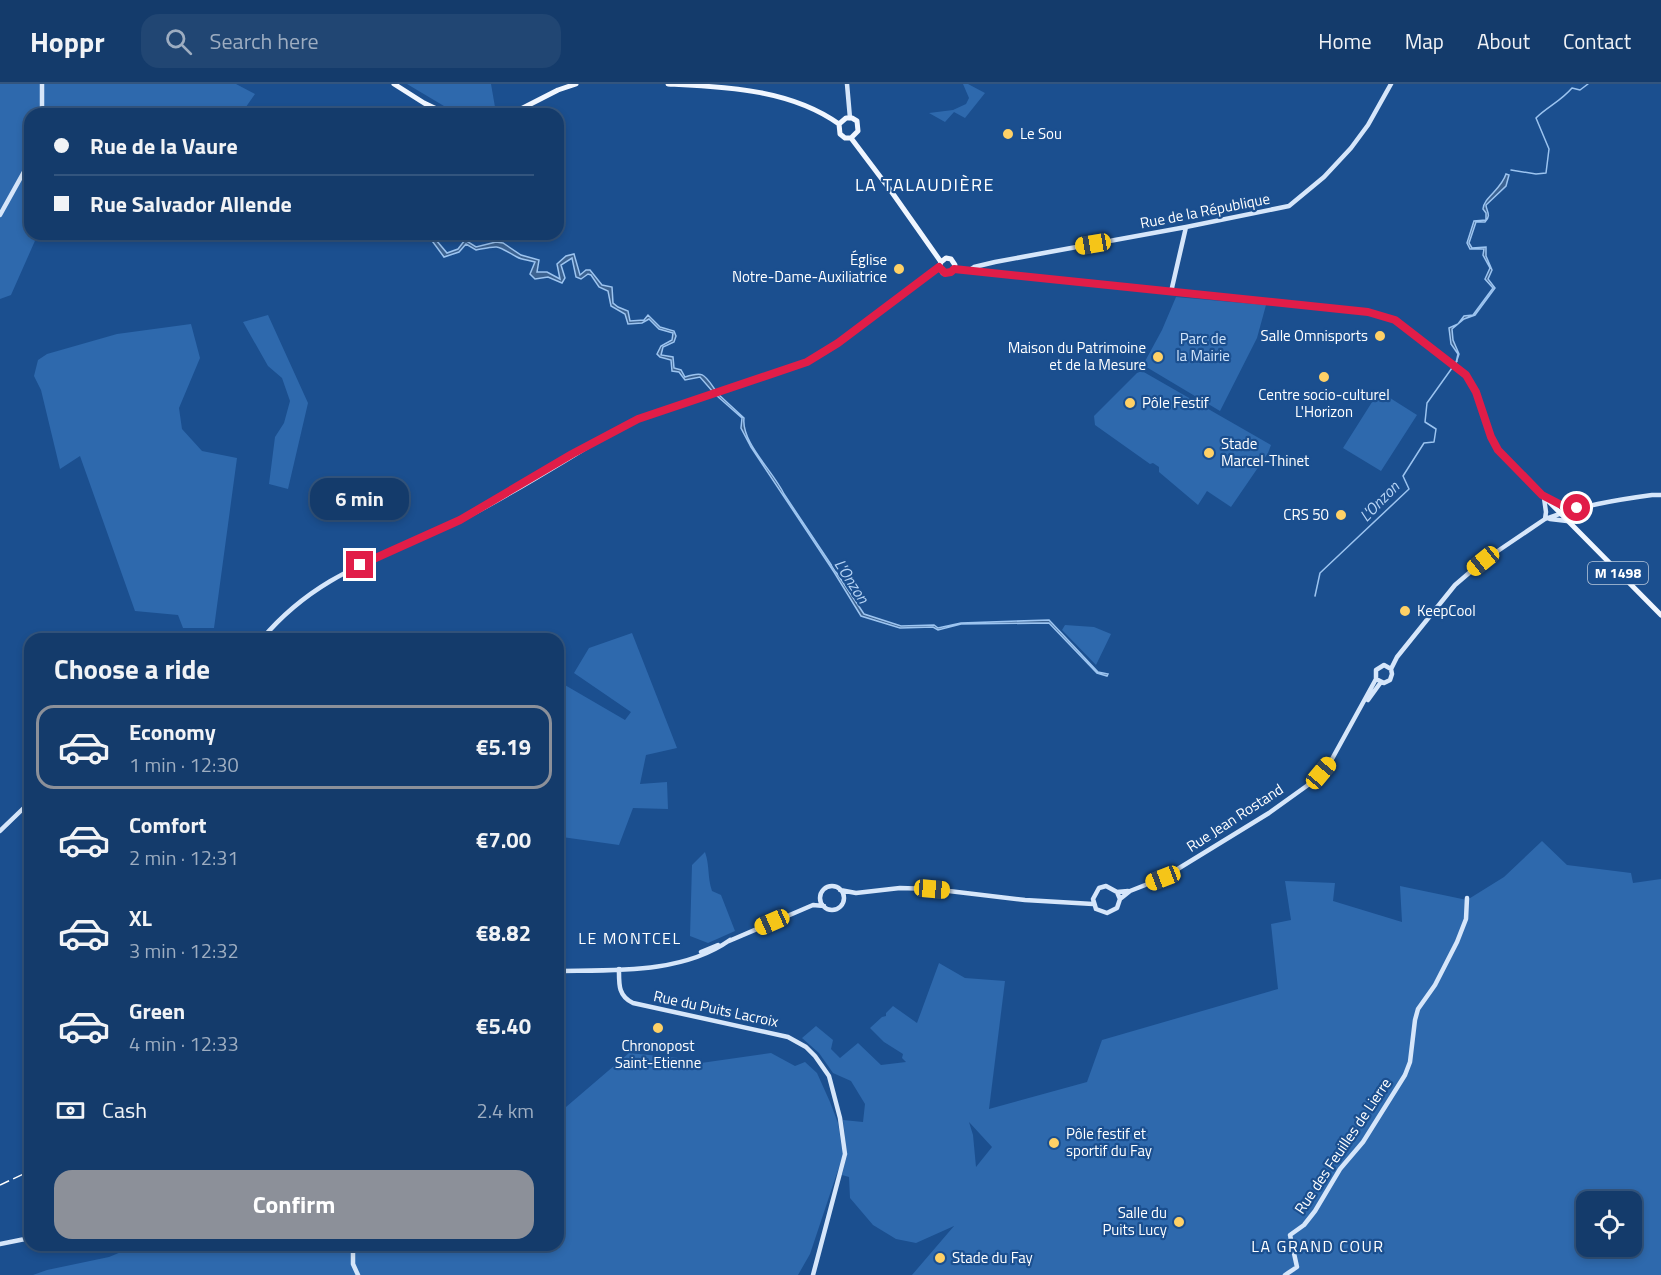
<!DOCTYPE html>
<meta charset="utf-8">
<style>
body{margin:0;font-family:"Titillium Web",sans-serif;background:#214673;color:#f1f3f6;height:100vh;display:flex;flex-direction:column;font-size:22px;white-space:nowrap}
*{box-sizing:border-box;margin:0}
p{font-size:20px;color:#9dadc1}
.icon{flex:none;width:33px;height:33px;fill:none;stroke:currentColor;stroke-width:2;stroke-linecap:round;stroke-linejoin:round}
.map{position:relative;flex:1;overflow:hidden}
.drawer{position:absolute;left:24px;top:549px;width:540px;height:618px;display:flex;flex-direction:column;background:#143b6b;border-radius:18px;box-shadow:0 3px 9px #0003,0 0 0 2px #33557e}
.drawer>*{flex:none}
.top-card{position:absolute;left:24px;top:24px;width:540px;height:132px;border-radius:18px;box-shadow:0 3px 9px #0003,0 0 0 2px #33557e;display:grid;align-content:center;height:132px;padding:0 30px;background:#143b6b}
.controls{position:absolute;left:1576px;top:1107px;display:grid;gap:12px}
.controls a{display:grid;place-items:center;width:66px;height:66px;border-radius:12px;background:#143b6b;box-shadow:0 3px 9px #0003,0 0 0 2px #33557e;font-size:30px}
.end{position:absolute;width:27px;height:27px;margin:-14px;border:8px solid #e11d48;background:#fff;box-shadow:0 0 0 3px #fff}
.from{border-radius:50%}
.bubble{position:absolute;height:42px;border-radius:18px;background:#143b6b;box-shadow:0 3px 9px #0003,0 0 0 2px #33557e;font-size:20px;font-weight:700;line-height:42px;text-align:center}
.car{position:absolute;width:18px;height:36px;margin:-18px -9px;border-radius:8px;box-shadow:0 0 4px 2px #0007;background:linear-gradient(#f5c518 24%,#345 0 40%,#f5c518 0 76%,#345 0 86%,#f5c518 0)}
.top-card b{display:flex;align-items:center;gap:21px;height:57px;font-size:22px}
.top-card b+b{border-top:2px solid #33557e}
.top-card i{width:15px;height:15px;background:#f1f3f6}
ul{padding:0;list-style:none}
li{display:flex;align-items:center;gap:18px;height:84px;margin:0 12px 9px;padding:0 18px;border:3px solid transparent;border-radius:18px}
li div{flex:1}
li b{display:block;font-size:22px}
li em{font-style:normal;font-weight:700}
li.on{border-color:#8c9099}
li>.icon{width:54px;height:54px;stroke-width:1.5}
h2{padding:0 30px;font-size:27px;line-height:72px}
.pay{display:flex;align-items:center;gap:15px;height:66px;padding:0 30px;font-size:22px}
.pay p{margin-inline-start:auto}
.action{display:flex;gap:12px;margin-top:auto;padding:12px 30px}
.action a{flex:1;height:69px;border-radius:18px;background:#8c9099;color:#fff;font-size:24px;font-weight:700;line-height:69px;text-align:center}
header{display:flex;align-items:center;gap:36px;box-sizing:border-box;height:84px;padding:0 30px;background:#143b6b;border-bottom:2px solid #33557e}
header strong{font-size:28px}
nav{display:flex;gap:33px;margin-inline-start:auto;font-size:21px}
.search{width:420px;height:54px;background:#214673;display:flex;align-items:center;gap:15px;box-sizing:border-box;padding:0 21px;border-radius:18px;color:#9dadc1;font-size:22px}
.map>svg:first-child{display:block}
.green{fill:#2e69ad;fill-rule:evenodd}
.water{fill:#3c6290;stroke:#9cc4f0;stroke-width:1.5}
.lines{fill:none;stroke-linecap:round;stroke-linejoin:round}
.stream{stroke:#9cc4f0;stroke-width:1.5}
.secondary{stroke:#d6e6fa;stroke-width:4.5}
.primary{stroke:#f0f6ff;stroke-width:5}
.rail{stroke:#fff;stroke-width:1.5;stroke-dasharray:10 4.5;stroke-linecap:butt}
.route{stroke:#e11d48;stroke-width:8}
.poi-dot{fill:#ffd166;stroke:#1b4f8f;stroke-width:2}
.labels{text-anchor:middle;stroke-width:4.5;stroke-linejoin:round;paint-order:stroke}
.shield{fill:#1b4f8f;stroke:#bbcadd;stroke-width:1.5}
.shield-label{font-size:14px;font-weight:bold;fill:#fff}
.poi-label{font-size:15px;fill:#fff;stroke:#1b4f8f;text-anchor:start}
.street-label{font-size:15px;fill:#fff;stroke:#1b4f8f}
.park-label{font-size:15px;fill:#cfe3fa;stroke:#1b4f8f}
.water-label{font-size:16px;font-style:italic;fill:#b5d3f5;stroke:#1b4f8f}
.neighbourhood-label{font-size:16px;letter-spacing:1.5px;fill:#fff;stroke:#1b4f8f}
.quarter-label{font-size:18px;letter-spacing:1.5px;fill:#fff;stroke:#1b4f8f}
</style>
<header>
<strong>Hoppr</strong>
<div class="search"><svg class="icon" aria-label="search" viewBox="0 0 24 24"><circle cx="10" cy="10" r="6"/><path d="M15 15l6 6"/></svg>Search here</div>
<nav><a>Home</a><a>Map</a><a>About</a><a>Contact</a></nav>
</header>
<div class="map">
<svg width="1661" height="1191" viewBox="0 0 1661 1191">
<rect width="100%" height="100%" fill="#1b4f8f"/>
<path class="green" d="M0 0H236L255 10 241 30H30V150H38L11 211 0 215Z
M407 0H491L495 23 463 29 449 25Z
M963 0H968L985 9 965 34 954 28 945 38 929 29 953 26 966 20 969 14Z
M1176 213 1266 221 1257 254 1220 327 1143 281 1162 246Z
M268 231 308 319 288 405 269 400 275 353 284 339 290 317 282 294 268 282 243 238Z
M191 240 200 274 179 324 182 345 202 367 237 374 214 544H183L178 531 135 527 80 372 60 385 41 306 34 292 38 276 47 270 117 250Z
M1142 287 1271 361 1268 369 1231 423 1207 407 1198 421 1159 388V383L1153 379 1150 380 1095 341 1094 332 1137 289Z
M1379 307 1417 331 1381 387 1343 364Z
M1065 541 1094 543 1111 550 1096 581 1062 546Z
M632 549 677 664 646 671 640 700 667 698 668 725 633 724 619 761 562 753 558 781V597L625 636 631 628 574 589 589 564Z
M1542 757 1567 781 1631 789 1633 799 1661 795V1191H912L954 1142 916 1159 896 1155 873 1141 850 1114 849 1093 842 1091 847 1071 843 1036 863 1038 865 1020 851 997 833 989 819 969 802 954 816 942 833 956 831 965 840 974 858 959 881 981 906 978 902 974 903 970 884 958 870 944 882 933 886 932V929L893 922 917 939 939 879 965 894 1005 897 989 1025 1087 998 1102 956 1278 905 1271 840 1291 836 1285 797 1335 799 1333 817 1402 838 1400 802 1467 816 1504 793ZM969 1038 992 1063 976 1083 973 1051ZM1587 1118H1632V1162H1587Z
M705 768C710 783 707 792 712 807L721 811 735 847 708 859 690 852 692 781Z
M629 969 688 975 690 978 701 979 771 969 795 982 805 978 817 989 830 1018 838 1039 843 1071 810 1170 798 1191H33L47 1186 109 1173 138 1161H558V1055L566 1040V1023Z"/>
<path class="water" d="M1506 90 1509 91 1506 102 1486 121C1486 127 1492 131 1485 138H1476L1469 159 1472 164 1486 163V172L1492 186 1488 195 1495 204 1475 231 1464 235 1452 245 1453 256 1459 270 1456 279 1458 270 1451 260 1449 244 1458 240 1464 232 1473 231 1493 204 1485 195 1490 184 1483 171 1484 165H1470L1467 159 1474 137 1486 136V129L1483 125C1484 113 1501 106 1506 90Z
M427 150H431L447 169 458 165 465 156 476 163 496 158 503 159 521 171 539 176 537 188H547L560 195 557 180 566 172 574 170 580 191 586 186H590L602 201 612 203 613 219 618 223 628 227 630 237 644 236 648 231 660 243 674 247 676 252 674 258 663 263 661 271 673 273 674 284 681 286 685 293C704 287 704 290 716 307L713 308 700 293 685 296 679 288 672 287 671 276 660 273 657 270 661 262 672 256 673 249 659 245 649 235 642 239 628 240 625 230 611 222 608 207 599 203 591 191 588 190 581 195 576 193 572 174 561 181 565 194 562 199 548 193 535 195 530 190 535 178C529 176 522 176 517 173 495 161 501 161 476 166L466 160 459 168 444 173Z
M718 310 744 334C741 358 773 387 784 410L864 530 901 542 934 541 938 544 961 539 1049 536 1098 588 1108 590 1107 592 1097 589 1049 539 961 540 938 546 933 543 900 544 861 532 834 488 751 363 741 344 742 334 716 311Z"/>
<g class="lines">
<path class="stream" d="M1511 86 1536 90 1546 89 1549 65 1536 34C1547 23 1561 17 1572 4L1580 6 1588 0
M1315 512 1320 489 1409 405 1403 392 1424 359 1434 358 1436 345 1425 338 1427 319 1457 277"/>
<path class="secondary" d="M847 0 850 34
M42 30V0
M0 131 30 77
M968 187 974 183 995 178 1186 143 1289 122 1324 93 1351 64 1368 41 1391 0
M1171 208 1186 143
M1544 414 1546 428 1545 435
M1549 416 1571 426
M1550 435 1567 437
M234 555 247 551 254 555
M262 555C319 487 386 473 461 436 514 409 565 376 616 346L638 335 807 278 838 259 939 183
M1376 595 1384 599 1390 596 1392 590 1391 585 1397 573 1455 501 1483 477 1545 435C1580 422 1615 416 1652 411H1661
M1368 616 1381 598
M0 747 30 718
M820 814a12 12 0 1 1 24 0a12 12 0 1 1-24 0Z
M840 806 856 809 900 804 932 805 1025 816 1093 820
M1117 808 1120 815 1117 824 1107 829 1096 825 1093 815 1099 804 1106 802 1117 808 1128 807
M1120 815 1130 807 1163 794 1269 729 1308 701 1332 675 1376 595V586L1384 581 1391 585
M729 857 813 821 824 822
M701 868 718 861
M619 885C619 900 618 912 633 919L788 953 806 963 815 972 829 992 840 1034 845 1070 813 1191
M558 887C614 886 682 890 730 856
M0 1160 30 1154
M353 1161V1180L358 1191
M1285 1191 1297 1183 1290 1151 1304 1141 1315 1127 1340 1085 1363 1058 1405 991 1410 978 1415 936 1418 925 1435 901 1457 858 1466 835 1467 814"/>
<path class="primary" d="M394 0 424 19 447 30
M668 0C726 3 790 5 839 40
M511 30 558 6 576 0
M839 40 846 34H852L857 37 858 47 851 54
M839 40 840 50 845 54H851
M851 54 891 107 941 178
M941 178 939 183 943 189H950L954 185
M941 178 946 174 951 175 955 181 954 185
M954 185 1368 228 1395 236 1466 291 1476 308 1491 353 1498 366 1661 531"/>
<path class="rail" d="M0 1101 30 1087"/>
</g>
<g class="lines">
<path class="route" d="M360 481 460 436 572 370 638 335 807 278 838 259 939 183 945 189 951 188 954 185 1368 228 1395 236 1466 291 1476 308 1491 353 1498 366 1542 411 1571 426 1577 424"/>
</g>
<g class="poi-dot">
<circle cx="1008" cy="50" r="6"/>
<circle cx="899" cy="185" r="6"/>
<circle cx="1380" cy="252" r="6"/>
<circle cx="1158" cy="273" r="6"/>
<circle cx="1324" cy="293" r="6"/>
<circle cx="1130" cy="319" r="6"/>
<circle cx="1209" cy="369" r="6"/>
<circle cx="1341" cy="431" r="6"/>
<circle cx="1405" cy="527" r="6"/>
<circle cx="658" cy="944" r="6"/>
<circle cx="1054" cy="1059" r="6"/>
<circle cx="1179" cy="1138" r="6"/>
<circle cx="940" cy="1174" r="6"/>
</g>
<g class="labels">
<rect class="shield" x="1588" y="478" width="60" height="22" rx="4.5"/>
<g class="shield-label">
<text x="1618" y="494">M 1498</text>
</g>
<g class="poi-label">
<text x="1020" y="55">Le Sou</text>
<text x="887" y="181" text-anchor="end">Église<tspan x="887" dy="17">Notre-Dame-Auxiliatrice</tspan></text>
<text x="1368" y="257" text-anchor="end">Salle Omnisports</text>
<text x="1146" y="269" text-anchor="end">Maison du Patrimoine<tspan x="1146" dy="17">et de la Mesure</tspan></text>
<text x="1324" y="316" text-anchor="middle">Centre socio-culturel<tspan x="1324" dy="17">L'Horizon</tspan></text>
<text x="1142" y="324">Pôle Festif</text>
<text x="1221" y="365">Stade<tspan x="1221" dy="17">Marcel-Thinet</tspan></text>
<text x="1329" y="436" text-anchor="end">CRS 50</text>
<text x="1417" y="532">KeepCool</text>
<text x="658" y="967" text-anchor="middle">Chronopost<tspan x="658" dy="17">Saint-Etienne</tspan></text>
<text x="1066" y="1055">Pôle festif et<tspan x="1066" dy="17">sportif du Fay</tspan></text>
<text x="1167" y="1134" text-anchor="end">Salle du<tspan x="1167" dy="17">Puits Lucy</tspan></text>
<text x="952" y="1179">Stade du Fay</text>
</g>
<g class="street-label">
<text transform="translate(1205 127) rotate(-11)" y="5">Rue de la République</text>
<text transform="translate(1235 734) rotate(-33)" y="5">Rue Jean Rostand</text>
<text transform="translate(716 925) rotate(12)" y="5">Rue du Puits Lacroix</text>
<text transform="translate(1343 1062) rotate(-56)" y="5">Rue des Feuilles de Lierre</text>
</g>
<g class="park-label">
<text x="1203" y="260">Parc de<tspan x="1203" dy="17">la Mairie</tspan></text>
</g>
<g class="water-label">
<text transform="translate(1379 417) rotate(-46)" y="6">L'Onzon</text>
<text transform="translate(852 497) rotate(57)" y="6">L'Onzon</text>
</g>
<g class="neighbourhood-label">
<text x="630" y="860">LE MONTCEL</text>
<text x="1318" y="1168">LA GRAND COUR</text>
</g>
<g class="quarter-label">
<text x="925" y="107">LA TALAUDIÈRE</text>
</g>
</g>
</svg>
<div class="controls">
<a><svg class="icon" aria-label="locate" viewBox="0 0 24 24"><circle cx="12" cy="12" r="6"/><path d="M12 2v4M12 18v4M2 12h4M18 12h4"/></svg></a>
</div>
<i class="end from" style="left:1577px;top:424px"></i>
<i class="end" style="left:360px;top:481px"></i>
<div class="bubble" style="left:310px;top:394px;width:99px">6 min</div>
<i class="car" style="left:1093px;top:160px;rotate:260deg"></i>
<i class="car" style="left:1483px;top:477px;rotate:231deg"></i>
<i class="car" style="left:1321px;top:689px;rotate:40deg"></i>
<i class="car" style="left:1163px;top:794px;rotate:249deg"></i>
<i class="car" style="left:932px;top:805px;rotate:95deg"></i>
<i class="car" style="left:772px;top:838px;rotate:246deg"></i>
<div class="top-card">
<b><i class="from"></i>Rue de la Vaure</b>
<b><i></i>Rue Salvador Allende</b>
</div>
<section class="drawer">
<h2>Choose a ride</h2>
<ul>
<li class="on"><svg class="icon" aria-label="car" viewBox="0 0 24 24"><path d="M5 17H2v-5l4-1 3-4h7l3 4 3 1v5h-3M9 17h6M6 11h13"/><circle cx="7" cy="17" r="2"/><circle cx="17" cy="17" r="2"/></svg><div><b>Economy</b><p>1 min · 12:30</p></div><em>€5.19</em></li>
<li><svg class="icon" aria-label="car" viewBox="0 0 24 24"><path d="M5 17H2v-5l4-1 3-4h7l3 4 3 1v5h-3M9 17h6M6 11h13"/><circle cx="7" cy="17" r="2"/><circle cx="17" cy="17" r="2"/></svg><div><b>Comfort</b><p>2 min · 12:31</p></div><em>€7.00</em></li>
<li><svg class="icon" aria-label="car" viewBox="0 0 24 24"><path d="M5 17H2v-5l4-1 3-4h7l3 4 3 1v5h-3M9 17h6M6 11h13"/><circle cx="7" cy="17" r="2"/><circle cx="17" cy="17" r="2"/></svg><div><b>XL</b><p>3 min · 12:32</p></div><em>€8.82</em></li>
<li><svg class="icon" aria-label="car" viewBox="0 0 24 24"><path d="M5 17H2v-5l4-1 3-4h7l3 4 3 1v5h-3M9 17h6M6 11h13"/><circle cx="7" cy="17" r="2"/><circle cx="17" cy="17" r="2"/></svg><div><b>Green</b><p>4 min · 12:33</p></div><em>€5.40</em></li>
</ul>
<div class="pay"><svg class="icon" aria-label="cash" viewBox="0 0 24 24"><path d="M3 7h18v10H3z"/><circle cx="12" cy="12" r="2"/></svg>Cash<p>2.4 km</p></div>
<div class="action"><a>Confirm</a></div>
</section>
</div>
